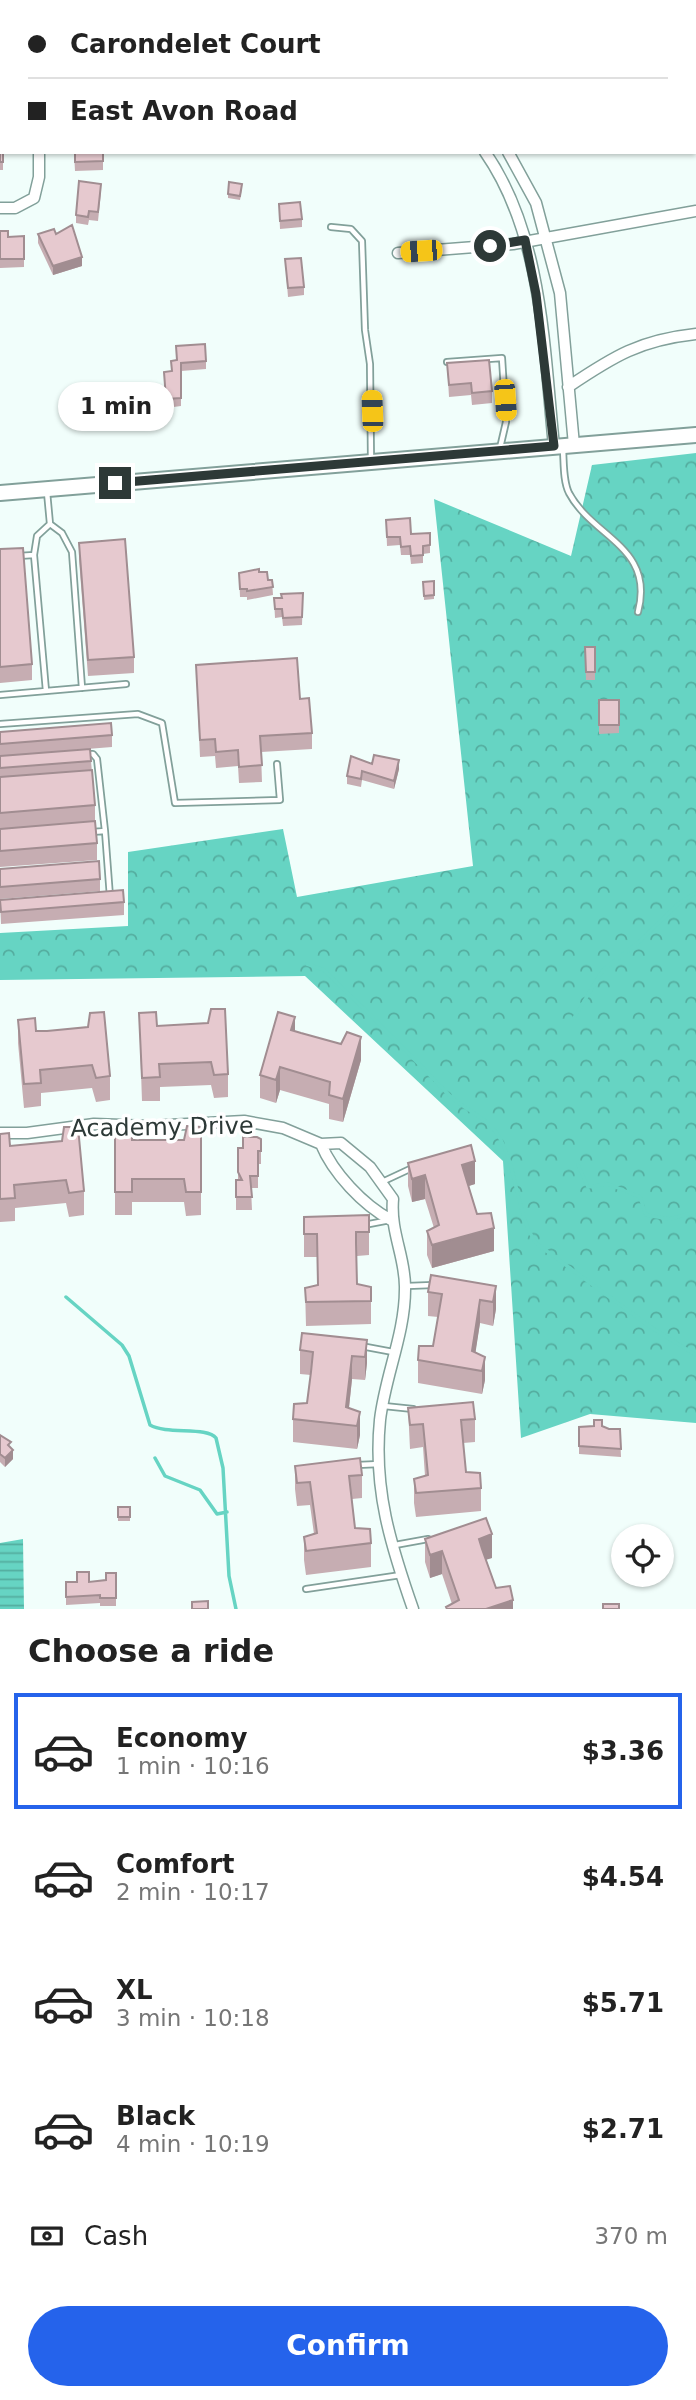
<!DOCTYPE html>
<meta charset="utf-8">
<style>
body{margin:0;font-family:"DejaVu Sans",sans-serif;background:#f2f2f2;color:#222;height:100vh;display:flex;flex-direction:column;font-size:26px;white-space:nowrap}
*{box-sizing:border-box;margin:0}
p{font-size:23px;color:#767676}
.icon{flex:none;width:38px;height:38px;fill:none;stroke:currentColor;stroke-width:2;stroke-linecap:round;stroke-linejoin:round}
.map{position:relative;height:1609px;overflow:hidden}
.panel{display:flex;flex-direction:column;background:#fff;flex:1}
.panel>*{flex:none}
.guide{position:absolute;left:0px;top:0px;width:696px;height:154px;box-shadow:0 2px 5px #0004;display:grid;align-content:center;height:154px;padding:0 28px;background:#fff}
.fabs{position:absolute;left:611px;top:1524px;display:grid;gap:14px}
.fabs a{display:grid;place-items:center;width:63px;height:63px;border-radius:50%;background:#fff;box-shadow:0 2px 5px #0004;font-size:35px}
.end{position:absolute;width:32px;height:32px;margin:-16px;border:9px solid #2d3937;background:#fff;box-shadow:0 0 0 4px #fff}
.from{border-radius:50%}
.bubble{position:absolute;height:49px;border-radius:24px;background:#fff;box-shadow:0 2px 5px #0004;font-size:23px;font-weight:700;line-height:49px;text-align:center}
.car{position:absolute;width:21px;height:42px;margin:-21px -10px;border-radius:9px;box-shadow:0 0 5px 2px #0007;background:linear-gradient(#f5c518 24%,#345 0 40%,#f5c518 0 76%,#345 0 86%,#f5c518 0)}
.guide b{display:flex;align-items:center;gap:24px;height:66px;font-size:26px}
.guide b+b{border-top:2px solid #e0e0e0}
.guide i{width:18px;height:18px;background:#222}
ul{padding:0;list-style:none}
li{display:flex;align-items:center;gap:21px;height:116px;margin:0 14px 10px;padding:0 14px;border:4px solid transparent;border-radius:0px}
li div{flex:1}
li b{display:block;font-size:26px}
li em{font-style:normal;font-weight:700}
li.on{border-color:#2563eb}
li>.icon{width:63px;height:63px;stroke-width:1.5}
h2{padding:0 28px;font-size:32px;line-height:84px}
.pay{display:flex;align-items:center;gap:18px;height:77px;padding:0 28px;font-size:26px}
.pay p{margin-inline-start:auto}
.cta{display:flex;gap:14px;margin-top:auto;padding:14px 28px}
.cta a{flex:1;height:80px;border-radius:42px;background:#2563eb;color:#fff;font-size:28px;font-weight:700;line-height:80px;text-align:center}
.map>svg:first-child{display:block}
.forest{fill:url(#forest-crowns)}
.water{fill:url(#water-rules)}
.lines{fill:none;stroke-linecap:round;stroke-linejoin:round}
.stream{stroke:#66d4c3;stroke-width:3.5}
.lane-casing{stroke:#82a09a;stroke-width:8}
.street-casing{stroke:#82a09a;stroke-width:13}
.secondary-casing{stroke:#82a09a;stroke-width:18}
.lane{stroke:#fff;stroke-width:4.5}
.street{stroke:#fff;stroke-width:10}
.secondary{stroke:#fff;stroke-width:14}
.wall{fill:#c6adb2}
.shaded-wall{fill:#a18d91}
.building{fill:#e6c9cf;stroke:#a18d91;stroke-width:2}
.route{stroke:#2d3937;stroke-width:9}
.labels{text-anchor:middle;stroke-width:7;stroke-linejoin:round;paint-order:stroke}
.street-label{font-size:24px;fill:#2d3937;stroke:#fff}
</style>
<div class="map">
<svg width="696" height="1609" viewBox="0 0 696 1609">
<defs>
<pattern id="forest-crowns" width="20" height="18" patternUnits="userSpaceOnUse" patternTransform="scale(1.75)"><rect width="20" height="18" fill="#66d4c3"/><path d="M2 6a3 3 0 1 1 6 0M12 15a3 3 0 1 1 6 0" fill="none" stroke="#54ad9f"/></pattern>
<pattern id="water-rules" width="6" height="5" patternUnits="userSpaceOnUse" patternTransform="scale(1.75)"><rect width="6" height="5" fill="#66d4c3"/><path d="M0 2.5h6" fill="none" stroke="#54ad9f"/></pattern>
</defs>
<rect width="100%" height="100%" fill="#f1fefb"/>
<path class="forest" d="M696 453V1423L590 1414 521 1438 503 1161 305 976 0 980V933L128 926V852L283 829 297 897 473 866 434 499 571 556 592 465Z"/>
<path class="water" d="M23 1539 24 1609H0V1543Z"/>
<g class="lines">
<path class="stream" d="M307 964 324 970C365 1010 406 1050 445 1091 460 1108 485 1115 498 1135 517 1165 517 1219 537 1244L652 1328 696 1355
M574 1018 603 970 639 942 678 904 696 893
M578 1165 588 1187 608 1184 640 1197 646 1215 670 1219 696 1212
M66 1297 122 1345 129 1356 150 1425C167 1435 207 1426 216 1438L223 1468 229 1576 236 1609
M155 1458 165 1476 200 1490 217 1514 227 1512"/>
<defs>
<path id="lane" d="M331 227 351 229 362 241 365 330 370 364 371 461
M447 362 502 358 506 422 500 448
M563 450C564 463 563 481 569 493 593 538 655 547 638 612
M47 492 50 524 62 533 72 552 82 688
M34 555 37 536 50 524
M18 556 34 555 46 691
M0 695 126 684
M0 724 138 714 162 723 175 803 280 800 277 764
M86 754H93L97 759 105 831
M92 832 105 831 110 897
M382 1182 412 1168
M364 1225 390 1220
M407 1286 433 1285
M361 1346 393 1352
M384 1406 413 1409
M357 1465 380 1464
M395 1545 428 1539
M306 1589 401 1575"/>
<path id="street" d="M35 0V2
M388 2 397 0
M695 90H696
M485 152C543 235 544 350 554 446
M508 152 536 203 560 293 574 445
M0 208H15L34 198 39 177V152
M398 253 513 244 696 211
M568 387C614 356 640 340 696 334
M0 1133H27L94 1124 149 1126 244 1121 283 1128 321 1144 341 1143 370 1167 393 1199C390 1233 406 1258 405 1289 405 1334 385 1376 380 1420 373 1489 391 1546 413 1609
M321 1144C333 1173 363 1205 391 1220"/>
<path id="secondary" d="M0 493 696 435"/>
</defs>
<use href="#lane" class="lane-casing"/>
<use href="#street" class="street-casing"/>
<use href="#secondary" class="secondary-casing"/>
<use href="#lane" class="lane"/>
<use href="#street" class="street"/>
<use href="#secondary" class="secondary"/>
</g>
<path class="wall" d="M0 149 3 152V170H0Z
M74 152H103V170L75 171Z
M242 188 240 200 228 198V194Z
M101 192 98 221 89 220 88 225 76 223V215Z
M279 204 302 219V227L280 229Z
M0 231 8 237 24 236V267L0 268Z
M38 234H56L82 266 53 275 38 243Z
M285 259 304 287V295L288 297Z
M176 346 206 361V369L181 371V406L166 408 164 372 171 371V361L176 360Z
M447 363 492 391V403L472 405 471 395 449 397Z
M386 520 411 534 430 533V553L423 554V563L411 564 410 555H401L400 545 387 546Z
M79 543 134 657V673L88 676 79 559Z
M0 549 32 664V680L0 683Z
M259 572 268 580H272L273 595 247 600V597H240L239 573Z
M434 581V599L424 600 423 582Z
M303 593 302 625 283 626 282 617 275 618 274 598H282Z
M585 647H595V680H586Z
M196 665 300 699 312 733V749L261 752 262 782 239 783 238 766 216 768 215 756 200 757Z
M599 700H619V733L599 734Z
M0 732 112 735V747L0 756Z
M0 756 91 761 95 805V821L97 843V860L0 867Z
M372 764 399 769 394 789 362 780 361 787 347 784V776Z
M0 869 100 879V891L0 899Z
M0 900 124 902V915L1 924Z
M139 1013 228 1074V1097L214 1098 211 1085 160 1087V1101H142Z
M18 1020 110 1076V1100L96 1102 92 1088 41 1093V1106L24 1108 18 1043Z
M295 1031 361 1060 343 1122 329 1119V1104L280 1090 276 1103 260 1098V1075Z
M115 1127 132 1140H184L201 1127V1215L186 1216 184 1202H132V1215H115Z
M0 1134 10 1146 84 1191V1215L69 1217 66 1203 15 1208V1221L0 1222Z
M261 1139V1164H258V1188H251L252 1210H236V1180H238V1148H243Z
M408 1163 475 1184 469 1186 477 1214 494 1251 432 1268 427 1255V1231L434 1228 425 1199 412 1202 408 1186Z
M369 1215V1255L357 1256V1284L371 1287V1324L306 1326 305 1288 318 1285 317 1257H304V1217Z
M496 1286V1309L493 1326 480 1323 475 1353 485 1357V1380L482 1394 418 1383V1360L433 1346 438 1317 428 1316V1292Z
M367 1340V1363L365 1380 352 1379 349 1408 360 1412V1435L357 1449 293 1442V1419L307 1403 311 1375 300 1374V1350Z
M408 1408 475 1419V1442L463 1443 466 1472 481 1488V1511L416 1517 414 1503V1479L425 1476 423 1447 410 1449Z
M602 1426 609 1429H620L621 1457 579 1454V1427Z
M0 1435 11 1448 13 1459 5 1467 0 1462Z
M295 1466 362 1475V1498L352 1499 355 1528 371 1543V1567L306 1575 304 1560V1537L314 1534 310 1505 297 1506 295 1489Z
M118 1507H130V1521H118Z
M425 1539 492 1558 486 1559 496 1588 513 1609H446V1607L452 1604 442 1574 430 1578 425 1562Z
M116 1573V1606H100V1603L66 1605V1582H89L106 1580Z"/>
<path class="shaded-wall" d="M82 257V266L53 275V266Z
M399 760V769L394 789V781Z
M295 1017V1040L291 1030Z
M361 1037V1060L343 1122V1099Z
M280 1067V1090L276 1103V1080Z
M475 1161V1184L462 1188V1165Z
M425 1175V1199L412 1202V1179Z
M494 1228V1251L432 1268V1245Z
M496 1286V1309L493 1326V1302Z
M480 1300V1323L473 1369 472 1351Z
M367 1340V1363L365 1380V1357Z
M352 1356V1379L347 1425 346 1407Z
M485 1357V1380L482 1394V1371Z
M360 1412V1435L357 1449V1426Z
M13 1450V1459L5 1467V1458Z
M492 1534V1558L479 1562V1539Z
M442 1551V1574L430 1578V1555Z
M513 1600V1609H486Z"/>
<path class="building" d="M69 0H92V2H69Z
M0 44H2V57H0Z
M0 90H1L2 113H0Z
M2 148V152H3V162H0V149Z
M75 152H103V161L75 162Z
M79 181 101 184 98 212 89 211 88 217 76 215Z
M229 182 242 184 240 196 228 194Z
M300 202 302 219 280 221 279 204Z
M72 225 82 257 53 266 38 234 54 229 56 234Z
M0 231H8V237L24 236V259H0Z
M301 258 304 287 288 288 285 259Z
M205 344 206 361 181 363V398L166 399 164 372 172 371 171 361 177 360 176 346Z
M489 360 492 391 472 393 471 383 449 385 447 363Z
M410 518 411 534 430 533V545L423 546V555L411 556 410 546 401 547 400 537H387L386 520Z
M125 539 134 657 88 660 79 543Z
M23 548 32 664 0 667V549Z
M259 569V572H267L268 580H272L273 587 247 591V589H240L239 573Z
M434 581V595L424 596 423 582Z
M303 593 302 617 283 618 282 609H275L274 598H282L281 594Z
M585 647H595V672H586Z
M297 658 300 699 309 698 312 733 260 736 262 765 239 767 238 750 216 752 215 739 200 740 196 665Z
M599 700H619V725H599Z
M111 723 112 735 0 744V732Z
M90 749 91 761 0 768V756Z
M374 755 399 760 394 781 362 771 361 779 347 776 351 756 372 764Z
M92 770 95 805 0 813V777Z
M95 821 97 843 0 851V829Z
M99 861 100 879 0 887V869Z
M123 890 124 902 1 912 0 900Z
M211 1009H225L228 1074 214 1075 211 1062 159 1064 160 1077 142 1078 139 1013 156 1012 157 1026 208 1023Z
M104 1012 110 1076 96 1078 92 1065 40 1070 41 1083 24 1084 18 1020 35 1018 36 1031H47L88 1027 90 1013Z
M278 1012 295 1017 291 1030 301 1033 341 1044 347 1032 361 1037 343 1099 329 1095 330 1082 280 1067 276 1080 260 1075Z
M187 1126 201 1127V1192H186L184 1179H132V1192H115V1127H132V1140H184Z
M64 1127H78L84 1191 69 1193 66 1180 14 1185 15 1198 0 1199V1134L9 1133 10 1146 62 1141Z
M243 1137H257L261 1139V1151H258V1176H250L252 1197H236V1180H242L238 1172V1148H243Z
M471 1145 475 1161 462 1165 465 1175 477 1214 491 1213 494 1228 432 1245 427 1231 439 1225 425 1175 412 1179 408 1163Z
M369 1215V1232H356V1243L357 1284 371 1287V1301L306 1302 305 1288 318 1285 317 1234H304V1217Z
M431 1275 496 1286 493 1302 480 1300 472 1351 485 1357 482 1371 418 1360 419 1346H433L442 1294 428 1292Z
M302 1333 367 1340 365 1357 352 1356 346 1407 360 1412 357 1426 293 1419 294 1404 307 1403 311 1372 313 1352 300 1350Z
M473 1402 475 1419 461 1420 466 1472 480 1473 481 1488 416 1493 414 1479 428 1475 423 1424 410 1425 408 1408Z
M594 1420H602V1426L609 1429H620L621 1449 579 1446V1427L594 1426Z
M0 1435 11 1442 8 1445 13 1450 5 1458 0 1454Z
M360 1458 362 1475 349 1476 355 1528 370 1529 371 1543 306 1551 304 1537 317 1533 310 1482 297 1483 295 1466Z
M118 1507H130V1517H118Z
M486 1518 492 1534 479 1539 482 1549 496 1588 510 1586 513 1600 486 1609H447L446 1607 459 1600 442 1551 430 1555 425 1539Z
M77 1572H89V1582L106 1580V1573H116V1598H100V1595L66 1597V1582H77Z
M208 1601V1609H192V1602Z
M603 1604H619V1609H603Z"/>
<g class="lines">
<path class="route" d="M115 483 554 446 536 294 525 240 490 246"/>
</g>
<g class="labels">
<g class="street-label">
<text transform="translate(162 1127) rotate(-1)" y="8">Academy Drive</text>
</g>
</g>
</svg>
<div class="fabs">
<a><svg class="icon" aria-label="locate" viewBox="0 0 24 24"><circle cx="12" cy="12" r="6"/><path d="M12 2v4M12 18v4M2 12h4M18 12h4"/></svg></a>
</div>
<i class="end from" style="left:490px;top:246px"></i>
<i class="end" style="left:115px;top:483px"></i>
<div class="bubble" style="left:58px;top:382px;width:116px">1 min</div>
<i class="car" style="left:421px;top:251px;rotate:266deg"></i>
<i class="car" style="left:505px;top:400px;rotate:176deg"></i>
<i class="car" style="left:372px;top:411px;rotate:358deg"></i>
<div class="guide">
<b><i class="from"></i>Carondelet Court</b>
<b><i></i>East Avon Road</b>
</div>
</div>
<section class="panel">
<h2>Choose a ride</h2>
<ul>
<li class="on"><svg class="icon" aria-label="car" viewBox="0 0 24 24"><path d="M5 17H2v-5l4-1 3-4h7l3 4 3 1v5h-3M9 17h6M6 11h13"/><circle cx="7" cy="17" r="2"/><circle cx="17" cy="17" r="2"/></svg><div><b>Economy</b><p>1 min · 10:16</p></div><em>$3.36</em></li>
<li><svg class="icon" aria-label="car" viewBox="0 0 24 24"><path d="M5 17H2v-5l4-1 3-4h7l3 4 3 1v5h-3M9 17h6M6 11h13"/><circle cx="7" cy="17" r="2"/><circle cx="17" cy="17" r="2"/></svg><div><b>Comfort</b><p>2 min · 10:17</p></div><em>$4.54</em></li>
<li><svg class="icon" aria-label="car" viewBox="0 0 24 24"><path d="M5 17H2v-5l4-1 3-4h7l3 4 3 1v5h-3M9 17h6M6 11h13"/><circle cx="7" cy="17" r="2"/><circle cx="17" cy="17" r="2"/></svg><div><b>XL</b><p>3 min · 10:18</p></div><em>$5.71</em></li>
<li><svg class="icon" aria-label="car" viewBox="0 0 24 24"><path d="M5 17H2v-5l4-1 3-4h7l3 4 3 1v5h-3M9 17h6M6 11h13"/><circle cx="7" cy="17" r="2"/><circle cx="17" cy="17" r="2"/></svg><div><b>Black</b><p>4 min · 10:19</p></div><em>$2.71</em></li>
</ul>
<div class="pay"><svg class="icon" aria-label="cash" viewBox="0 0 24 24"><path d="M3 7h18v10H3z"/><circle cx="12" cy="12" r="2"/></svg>Cash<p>370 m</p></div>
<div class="cta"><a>Confirm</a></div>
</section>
